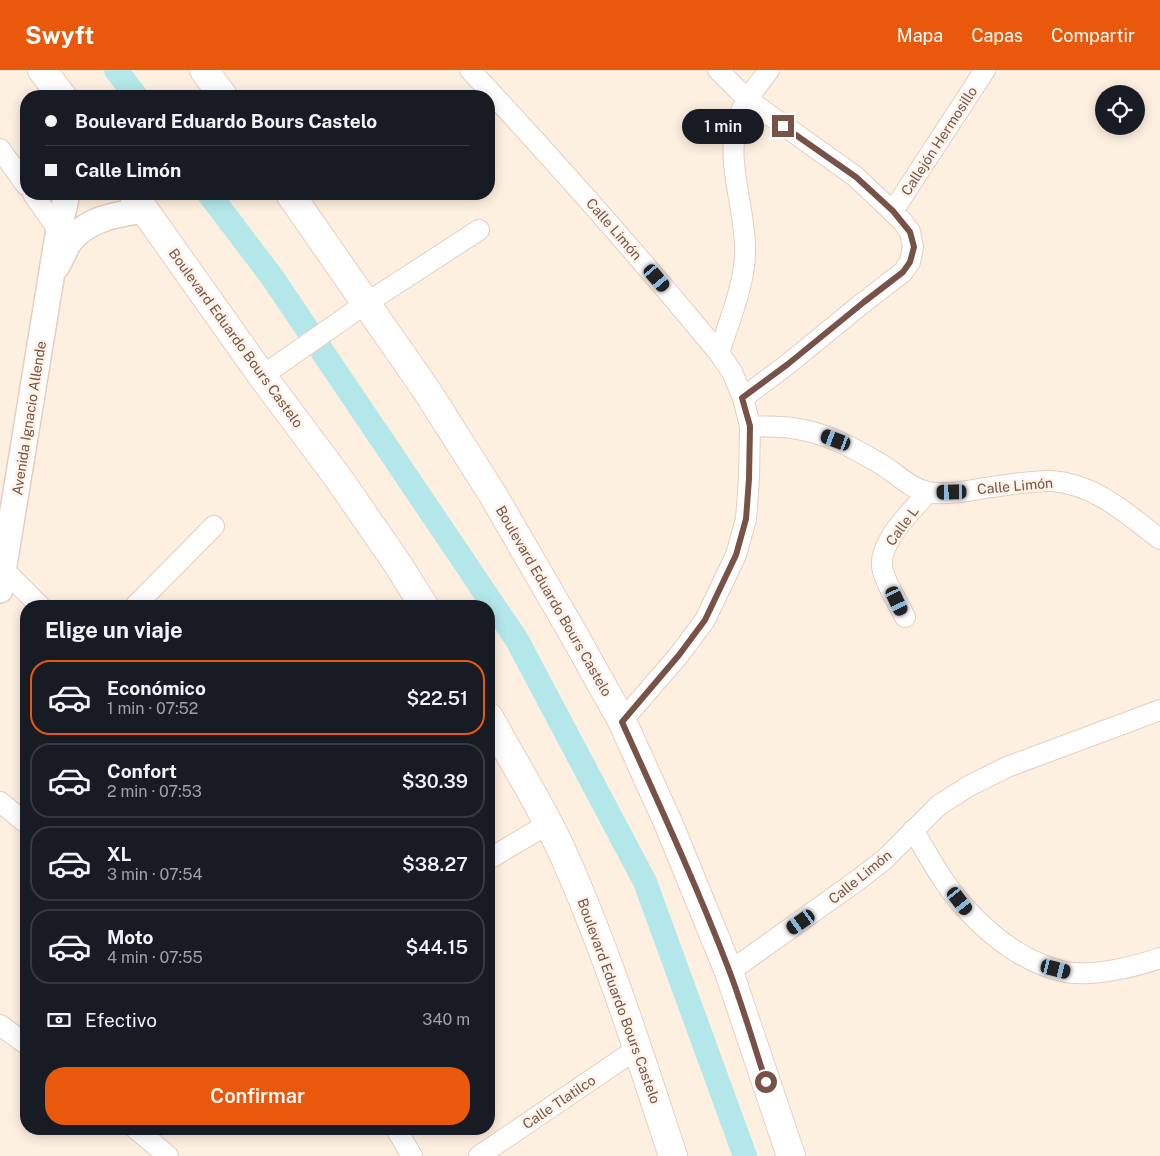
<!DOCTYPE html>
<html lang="es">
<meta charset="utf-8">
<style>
body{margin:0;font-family:"Public Sans",sans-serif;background:#242831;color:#f1f3f6;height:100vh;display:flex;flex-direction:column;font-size:19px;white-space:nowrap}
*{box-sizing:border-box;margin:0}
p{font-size:16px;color:#9ea1a6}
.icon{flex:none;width:28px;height:28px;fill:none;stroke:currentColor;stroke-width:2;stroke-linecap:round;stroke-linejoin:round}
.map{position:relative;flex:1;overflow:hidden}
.side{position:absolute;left:20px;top:530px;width:475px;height:535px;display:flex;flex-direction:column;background:#171b24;border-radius:20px;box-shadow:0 2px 12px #0003}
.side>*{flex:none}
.guide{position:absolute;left:20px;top:20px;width:475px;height:110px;border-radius:20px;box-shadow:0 2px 12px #0003;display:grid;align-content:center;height:110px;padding:0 25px;background:#171b24}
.controls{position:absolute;left:1095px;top:15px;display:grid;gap:10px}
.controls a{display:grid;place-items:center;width:50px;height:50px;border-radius:50%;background:#171b24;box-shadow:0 2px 12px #0003;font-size:25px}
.end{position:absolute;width:22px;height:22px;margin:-11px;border:6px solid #785246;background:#fff;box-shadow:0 0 0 2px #fff}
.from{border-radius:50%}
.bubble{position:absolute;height:35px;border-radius:18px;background:#171b24;box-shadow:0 2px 12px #0003;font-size:16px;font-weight:600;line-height:35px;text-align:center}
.car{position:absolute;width:15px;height:30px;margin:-15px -8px;border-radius:6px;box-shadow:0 0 4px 1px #0007;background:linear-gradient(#222 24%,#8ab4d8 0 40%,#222 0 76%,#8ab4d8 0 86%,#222 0)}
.guide b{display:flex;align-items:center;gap:18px;height:48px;font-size:19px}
.guide b+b{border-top:1px solid #363941}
.guide i{width:12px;height:12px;background:#f1f3f6}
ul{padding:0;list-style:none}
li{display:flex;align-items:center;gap:15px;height:75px;margin:0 10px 8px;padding:0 15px;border:2px solid #363941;border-radius:20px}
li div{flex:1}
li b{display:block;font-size:19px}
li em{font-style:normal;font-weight:600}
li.selected{border-color:#ea580c}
li>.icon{width:45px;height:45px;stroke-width:1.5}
h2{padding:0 25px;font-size:22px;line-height:60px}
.pay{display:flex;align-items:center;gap:12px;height:55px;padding:0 25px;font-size:19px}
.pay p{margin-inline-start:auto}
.primary-button{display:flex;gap:10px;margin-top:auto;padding:10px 25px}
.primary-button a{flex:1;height:58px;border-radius:20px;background:#ea580c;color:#fff;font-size:20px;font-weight:600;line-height:58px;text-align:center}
header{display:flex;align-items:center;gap:30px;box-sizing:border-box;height:70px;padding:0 25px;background:#ea580c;color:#fff}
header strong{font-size:24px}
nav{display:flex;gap:28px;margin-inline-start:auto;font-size:18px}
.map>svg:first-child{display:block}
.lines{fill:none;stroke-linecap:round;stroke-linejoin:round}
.canal{stroke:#b4e7e9;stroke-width:24}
.minor-casing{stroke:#e5cdbf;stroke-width:22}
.tertiary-casing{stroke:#e5cdbf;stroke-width:28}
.secondary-casing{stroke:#ebcdbc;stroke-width:30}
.minor{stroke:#fff;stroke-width:20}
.tertiary{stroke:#fff;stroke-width:25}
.secondary{stroke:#fff;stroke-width:28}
.route{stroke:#785246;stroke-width:6}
.labels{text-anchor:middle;stroke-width:5;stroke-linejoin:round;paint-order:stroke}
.street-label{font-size:14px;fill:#785246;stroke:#fff4ea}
</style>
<header>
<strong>Swyft</strong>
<nav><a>Mapa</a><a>Capas</a><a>Compartir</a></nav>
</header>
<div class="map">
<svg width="1160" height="1086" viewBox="0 0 1160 1086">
<rect width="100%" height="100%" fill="#fef0e1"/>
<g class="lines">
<path class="canal" d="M116 0 136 26
M209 124 272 207 517 570 645 812 745 1086"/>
<defs>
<path id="minor" d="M470 0C556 92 639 186 719 283L732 302 743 328 750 356 749 409 746 449 736 485 705 550 679 585 622 651
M718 0 747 29 856 107 902 151 910 162 913 177 910 192 903 202 864 232 788 294 743 328
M0 79 26 115
M33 124 64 168
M893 141 985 0
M719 283C729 251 744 217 745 184 747 138 722 89 740 44 746 28 759 14 769 0
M262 306 365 234 479 160
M750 356C764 357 778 356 792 358 824 362 852 377 879 393 895 402 909 418 927 422 946 426 973 420 991 417 1009 415 1035 410 1052 411 1095 414 1127 444 1160 469
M0 496 40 536
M135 536 214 456
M905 547C898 532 887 517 883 501 875 475 912 441 928 422
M0 732 26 753
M913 760C930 788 946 819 969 842 994 869 1029 895 1066 902 1092 907 1135 897 1160 888
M489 789 548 754
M729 902 858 810 885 789 939 735 969 716 1007 697 1160 640
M0 955 26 974
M136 1059 168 1086
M396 1059 412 1086
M479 1086 638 978"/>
<path id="tertiary" d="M57 196C61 189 64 181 68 174 85 149 117 144 145 140
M0 520 59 159 67 124"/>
<path id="secondary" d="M42 0 62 26
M204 0 223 26
M133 124 262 306 339 409 397 493 424 536
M290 124 427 321 493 425 574 565 622 651 669 755 729 902 791 1086
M489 647C516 697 547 745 569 797 610 891 641 989 673 1086"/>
</defs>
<use href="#minor" class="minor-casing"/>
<use href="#tertiary" class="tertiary-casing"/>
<use href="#secondary" class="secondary-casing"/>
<use href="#minor" class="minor"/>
<use href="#tertiary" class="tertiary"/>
<use href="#secondary" class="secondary"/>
</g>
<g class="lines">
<path class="route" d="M766 1012C754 975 743 937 729 900 697 816 659 734 622 652L679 585 705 550 736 485 746 449 749 409 750 356 742 328 788 294 864 232 903 202 910 192 914 177 910 162 893 141 856 107 783 56"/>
</g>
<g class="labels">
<g class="street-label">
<text transform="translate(939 71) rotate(-57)" y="5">Callejón Hermosillo</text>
<text transform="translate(614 159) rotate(49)" y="5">Calle Limón</text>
<text transform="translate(236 268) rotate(54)" y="5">Boulevard Eduardo Bours Castelo</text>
<text transform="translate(29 348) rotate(-81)" y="5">Avenida Ignacio Allende</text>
<text transform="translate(1015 416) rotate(-5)" y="5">Calle Limón</text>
<text transform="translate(902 456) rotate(-54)" y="5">Calle L</text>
<text transform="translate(554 531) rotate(60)" y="5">Boulevard Eduardo Bours Castelo</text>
<text transform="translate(860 807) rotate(-39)" y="5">Calle Limón</text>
<text transform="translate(619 931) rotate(70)" y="5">Boulevard Eduardo Bours Castelo</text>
<text transform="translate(559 1032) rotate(-34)" y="5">Calle Tlatilco</text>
</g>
</g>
</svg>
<div class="controls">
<a><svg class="icon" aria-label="locate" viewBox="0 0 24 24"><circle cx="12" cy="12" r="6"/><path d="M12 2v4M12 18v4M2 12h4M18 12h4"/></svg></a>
</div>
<i class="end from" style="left:766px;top:1012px"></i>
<i class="end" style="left:783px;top:56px"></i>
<div class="bubble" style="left:682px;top:39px;width:82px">1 min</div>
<i class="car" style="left:657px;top:208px;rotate:140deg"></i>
<i class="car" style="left:836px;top:370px;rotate:291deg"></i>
<i class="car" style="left:952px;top:422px;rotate:269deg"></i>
<i class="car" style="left:897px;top:531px;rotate:155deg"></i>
<i class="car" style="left:960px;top:831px;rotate:143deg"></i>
<i class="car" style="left:801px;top:852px;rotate:235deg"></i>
<i class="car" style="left:1056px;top:899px;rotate:104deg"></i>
<div class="guide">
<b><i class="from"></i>Boulevard Eduardo Bours Castelo</b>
<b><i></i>Calle Limón</b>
</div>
<section class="side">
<h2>Elige un viaje</h2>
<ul>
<li class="selected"><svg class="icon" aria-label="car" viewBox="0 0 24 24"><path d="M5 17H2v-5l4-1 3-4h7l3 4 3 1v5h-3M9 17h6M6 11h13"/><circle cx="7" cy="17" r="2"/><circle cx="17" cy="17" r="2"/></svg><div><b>Económico</b><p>1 min · 07:52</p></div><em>$22.51</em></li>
<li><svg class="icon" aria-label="car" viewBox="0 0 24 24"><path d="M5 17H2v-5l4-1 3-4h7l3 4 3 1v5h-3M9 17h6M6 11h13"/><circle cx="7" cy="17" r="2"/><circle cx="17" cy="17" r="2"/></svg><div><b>Confort</b><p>2 min · 07:53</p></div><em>$30.39</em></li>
<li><svg class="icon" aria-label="car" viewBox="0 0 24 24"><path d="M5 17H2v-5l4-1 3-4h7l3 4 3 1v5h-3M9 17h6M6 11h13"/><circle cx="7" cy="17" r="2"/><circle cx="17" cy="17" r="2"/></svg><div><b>XL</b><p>3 min · 07:54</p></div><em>$38.27</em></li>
<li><svg class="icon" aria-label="car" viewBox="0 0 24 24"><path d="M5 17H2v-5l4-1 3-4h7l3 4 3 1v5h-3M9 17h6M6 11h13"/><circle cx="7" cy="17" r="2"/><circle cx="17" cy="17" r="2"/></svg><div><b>Moto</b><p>4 min · 07:55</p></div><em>$44.15</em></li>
</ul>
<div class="pay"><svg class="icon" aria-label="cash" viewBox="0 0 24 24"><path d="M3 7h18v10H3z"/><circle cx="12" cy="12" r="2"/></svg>Efectivo<p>340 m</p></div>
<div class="primary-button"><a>Confirmar</a></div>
</section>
</div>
